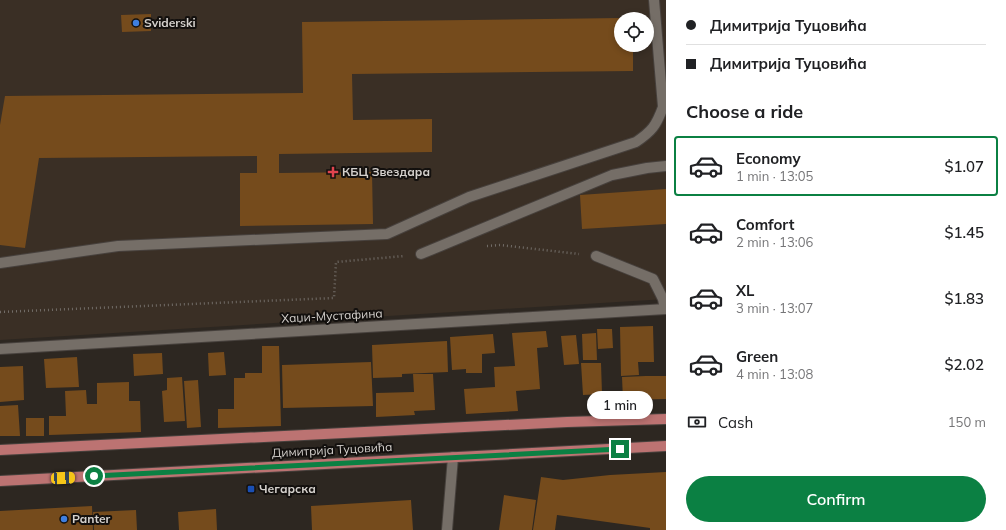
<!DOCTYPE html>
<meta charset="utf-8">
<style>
body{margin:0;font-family:Mulish,sans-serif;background:#f2f2f2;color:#202124;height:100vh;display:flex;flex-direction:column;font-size:15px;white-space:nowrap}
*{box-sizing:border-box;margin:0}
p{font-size:13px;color:#757577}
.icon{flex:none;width:22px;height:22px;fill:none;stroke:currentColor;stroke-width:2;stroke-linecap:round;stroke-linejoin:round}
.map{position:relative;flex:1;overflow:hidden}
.details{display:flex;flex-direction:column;background:#fff;width:340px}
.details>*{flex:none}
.hud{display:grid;align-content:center;height:88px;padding:0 20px;background:#fff}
.controls{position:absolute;left:614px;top:12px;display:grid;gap:8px}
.controls a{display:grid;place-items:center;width:40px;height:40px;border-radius:50%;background:#fff;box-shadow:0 2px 6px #0003;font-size:20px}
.end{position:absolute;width:18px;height:18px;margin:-9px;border:5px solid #0b8043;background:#fff;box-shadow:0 0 0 2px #fff}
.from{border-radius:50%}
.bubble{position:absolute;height:28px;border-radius:14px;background:#fff;box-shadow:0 2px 6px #0003;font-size:13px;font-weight:600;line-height:28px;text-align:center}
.car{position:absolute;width:12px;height:24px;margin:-12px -6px;border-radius:5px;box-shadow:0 0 3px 1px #0007;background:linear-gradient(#f5c518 24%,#345 0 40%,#f5c518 0 76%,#345 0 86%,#f5c518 0)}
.hud b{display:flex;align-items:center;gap:14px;height:38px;font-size:15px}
.hud b+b{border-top:1px solid #e0e0e0}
.hud i{width:10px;height:10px;background:#202124}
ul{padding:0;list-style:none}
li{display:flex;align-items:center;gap:12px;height:60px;margin:0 8px 6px;padding:0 12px;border:2px solid transparent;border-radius:4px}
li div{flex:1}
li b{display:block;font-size:15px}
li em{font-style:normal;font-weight:600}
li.active{border-color:#0b8043}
li>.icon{width:36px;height:36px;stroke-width:1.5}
h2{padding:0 20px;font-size:18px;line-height:48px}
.pay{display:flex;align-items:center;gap:10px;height:44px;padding:0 20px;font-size:15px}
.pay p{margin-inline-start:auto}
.action{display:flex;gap:8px;margin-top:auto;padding:8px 20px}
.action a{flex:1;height:46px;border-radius:24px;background:#0b8043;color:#fff;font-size:16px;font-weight:600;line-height:46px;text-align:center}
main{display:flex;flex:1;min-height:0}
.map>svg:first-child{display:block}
.built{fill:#3a2f25;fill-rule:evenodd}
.building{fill:#754b1c}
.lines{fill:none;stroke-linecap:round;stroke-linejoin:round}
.minor-casing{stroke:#47413d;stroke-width:12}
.major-casing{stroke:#47413d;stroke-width:12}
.path{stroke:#726d68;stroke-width:2.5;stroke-dasharray:1 3;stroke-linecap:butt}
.minor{stroke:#756e67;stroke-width:10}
.major{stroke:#bc7372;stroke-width:10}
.route{stroke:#0b8043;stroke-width:5}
.shop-dot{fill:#3f7fe0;stroke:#13100e;stroke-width:1.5}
.health-dot{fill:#e0444e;stroke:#13100e;stroke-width:1.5}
.transit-dot{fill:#1a4fb4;stroke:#13100e;stroke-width:1.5}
.labels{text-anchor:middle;stroke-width:4;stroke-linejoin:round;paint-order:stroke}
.poi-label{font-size:12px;font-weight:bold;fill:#d5d1cd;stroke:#13100e;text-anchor:start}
.street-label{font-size:12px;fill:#d5d1cd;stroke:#13100e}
</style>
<main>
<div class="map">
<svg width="666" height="530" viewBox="0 0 666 530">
<rect width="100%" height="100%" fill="#2d2721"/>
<path class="built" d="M0 0H666V299L0 340ZM621 19H647V45H621Z"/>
<path class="building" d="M151 14V31L122 32 121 15Z
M621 18V45H633V71L352 74 353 120 432 119V152L279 154V173L372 172 373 224 240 226V173H257V156L39 158 25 248 0 245V125L5 96 303 93 302 22Z
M666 189V224L582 229 580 195Z
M653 326 654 362H638L639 375 621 376 620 327Z
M597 329H612L613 348 598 349Z
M546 331 548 347 537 348 540 389 516 391 518 411 466 414 464 389 495 387 494 367 515 366 512 333Z
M596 333 597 360H583L582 334Z
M493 334 495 353 482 354V373H466V369L452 370 450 337Z
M576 335 579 364 564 365 561 336Z
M447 341 448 372 402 374V377L373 378 372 345Z
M262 346H279L281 426 218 428V409H234V378H245V373H262Z
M224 352 226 375 209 376 208 353Z
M162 353 163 374 134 376 133 354Z
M77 357 79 387 46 388 44 359Z
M371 362 373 406 283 408 282 365Z
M581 363H601L602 394 583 395Z
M23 366 24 400 0 402V367Z
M413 374H433L435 410 414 411 415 415 376 417V393L414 392Z
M646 376H666V399L623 400 622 377Z
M182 377 185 421 164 422 162 391 167 390V378Z
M198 380 201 427 187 428 184 381Z
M129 382V401H140L141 432 49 435V416H66L65 391 86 390 87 404H97V383Z
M18 405 20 436H0V406Z
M26 418H44V436H26Z
M666 472V530H650V528L557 515 555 530H533L541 477 563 480 610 475Z
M504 495 536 500 532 530H499Z
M411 500 413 530H312L311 506Z
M92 506 93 530H0V511Z
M216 509 217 530H179L178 512Z
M136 510 137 530H94L93 512Z"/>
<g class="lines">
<defs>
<path id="minor" d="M421 254 612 175 647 168 666 166
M596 256 653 279 663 299 665 309
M0 263 118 246 387 234 469 197 636 142C652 131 656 126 663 107L654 0
M0 349 666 309
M447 530 453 457"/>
<path id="major" d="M0 450 567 422 666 419
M0 481 666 446"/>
</defs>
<use href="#minor" class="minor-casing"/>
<use href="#major" class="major-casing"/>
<path class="path" d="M487 246 500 245 579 254
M0 312 334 298 336 262 404 256"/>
<use href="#minor" class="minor"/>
<use href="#major" class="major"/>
</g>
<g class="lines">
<path class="route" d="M94 476 620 449"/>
</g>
<g class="shop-dot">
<circle cx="136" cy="23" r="4"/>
<circle cx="64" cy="519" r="4"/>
</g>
<path class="health-dot" d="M331 166h4v4h4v4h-4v4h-4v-4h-4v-4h4z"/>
<rect class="transit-dot" x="247" y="485" width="8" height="8" rx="2"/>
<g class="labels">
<g class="poi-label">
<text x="144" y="27">Sviderski</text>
<text x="342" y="176">КБЦ Звездара</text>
<text x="259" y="493">Чегарска</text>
<text x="72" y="523">Panter</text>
</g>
<g class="street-label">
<text transform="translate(332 316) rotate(-3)" y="4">Хаџи-Мустафина</text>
<text transform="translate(332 450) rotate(-3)" y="4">Димитрија Туцовића</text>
</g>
</g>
</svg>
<div class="controls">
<a><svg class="icon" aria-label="locate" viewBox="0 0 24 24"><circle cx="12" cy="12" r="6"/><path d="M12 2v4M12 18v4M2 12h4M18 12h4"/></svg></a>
</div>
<i class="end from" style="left:94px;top:476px"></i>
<i class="end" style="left:620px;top:449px"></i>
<div class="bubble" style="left:587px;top:391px;width:66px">1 min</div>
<i class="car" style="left:63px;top:478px;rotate:87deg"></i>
</div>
<section class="details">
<div class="hud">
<b><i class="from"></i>Димитрија Туцовића</b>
<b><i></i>Димитрија Туцовића</b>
</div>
<h2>Choose a ride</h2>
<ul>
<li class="active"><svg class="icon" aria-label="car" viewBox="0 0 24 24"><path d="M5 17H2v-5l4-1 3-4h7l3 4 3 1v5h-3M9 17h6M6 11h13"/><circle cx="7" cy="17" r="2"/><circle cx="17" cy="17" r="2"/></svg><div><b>Economy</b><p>1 min · 13:05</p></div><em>$1.07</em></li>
<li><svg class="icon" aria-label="car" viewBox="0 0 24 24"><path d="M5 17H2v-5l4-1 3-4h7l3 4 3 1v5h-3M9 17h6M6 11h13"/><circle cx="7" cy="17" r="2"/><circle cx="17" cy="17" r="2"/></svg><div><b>Comfort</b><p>2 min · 13:06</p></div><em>$1.45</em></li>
<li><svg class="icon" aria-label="car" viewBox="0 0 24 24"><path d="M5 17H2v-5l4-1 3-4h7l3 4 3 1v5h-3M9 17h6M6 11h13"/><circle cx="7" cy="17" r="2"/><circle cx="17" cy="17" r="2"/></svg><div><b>XL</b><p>3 min · 13:07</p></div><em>$1.83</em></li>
<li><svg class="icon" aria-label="car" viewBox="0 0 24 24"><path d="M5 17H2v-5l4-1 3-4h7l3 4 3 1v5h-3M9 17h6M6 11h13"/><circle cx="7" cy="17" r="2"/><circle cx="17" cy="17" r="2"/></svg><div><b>Green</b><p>4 min · 13:08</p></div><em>$2.02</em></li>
</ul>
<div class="pay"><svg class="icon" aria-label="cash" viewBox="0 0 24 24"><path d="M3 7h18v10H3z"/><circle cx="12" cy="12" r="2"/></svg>Cash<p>150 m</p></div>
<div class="action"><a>Confirm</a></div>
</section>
</main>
